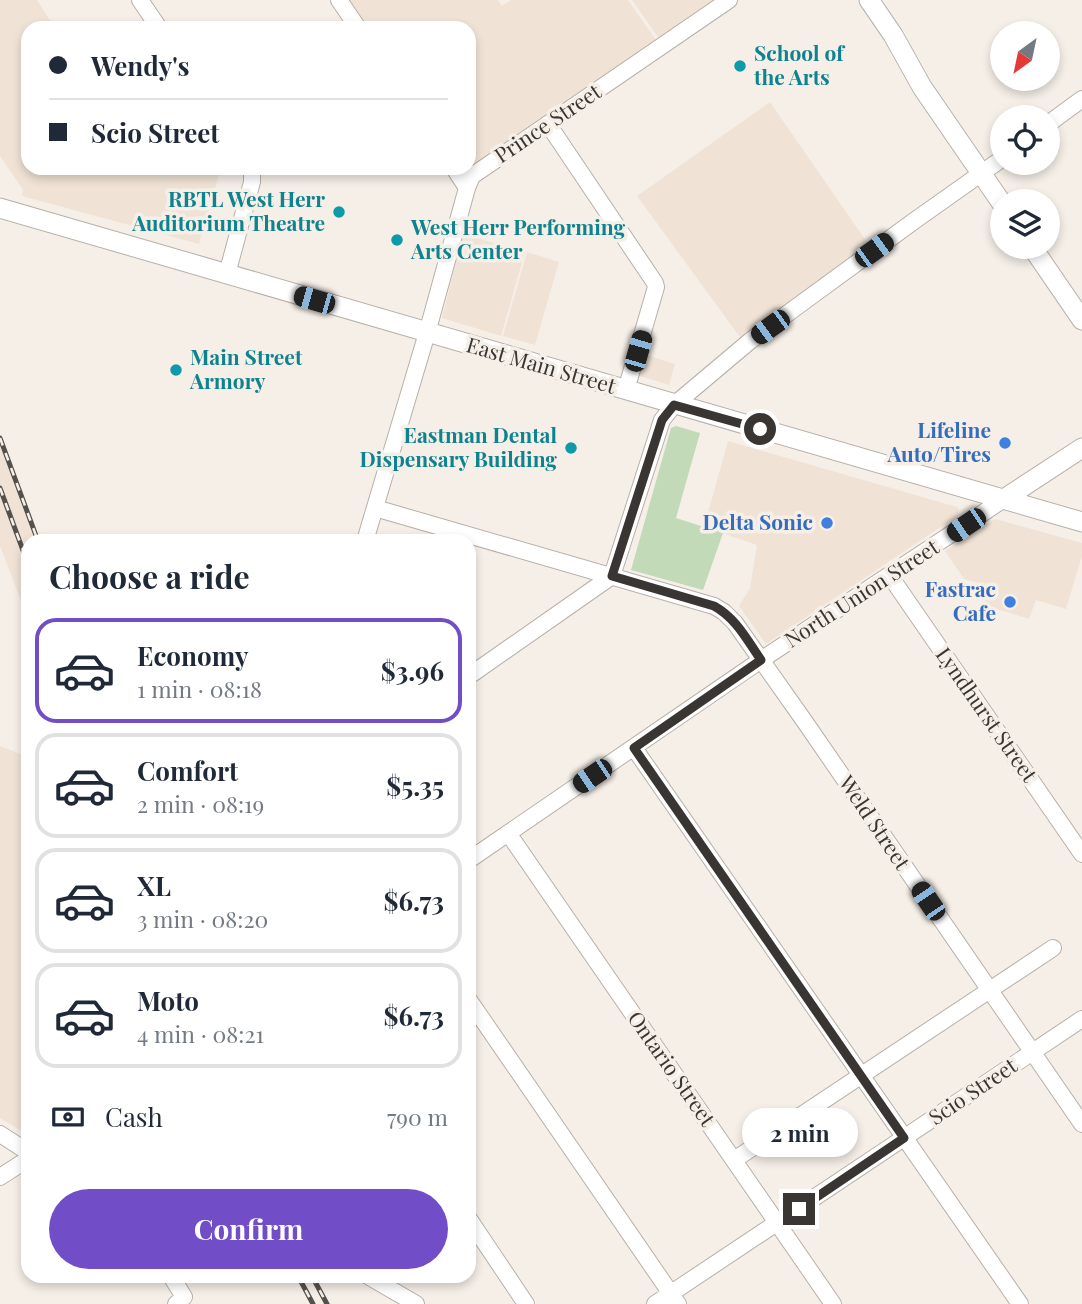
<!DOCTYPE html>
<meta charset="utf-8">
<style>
body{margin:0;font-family:"Playfair Display",serif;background:#f2f2f3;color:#1f2937;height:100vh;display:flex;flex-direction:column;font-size:26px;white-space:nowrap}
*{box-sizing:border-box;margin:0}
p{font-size:23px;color:#747a83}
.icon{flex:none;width:38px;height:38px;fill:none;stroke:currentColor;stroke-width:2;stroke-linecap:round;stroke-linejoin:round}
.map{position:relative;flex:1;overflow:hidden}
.details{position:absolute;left:21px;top:534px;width:455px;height:749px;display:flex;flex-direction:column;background:#fff;border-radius:21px;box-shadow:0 4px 10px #0003}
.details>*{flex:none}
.banner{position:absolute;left:21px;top:21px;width:455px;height:154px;border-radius:21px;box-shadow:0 4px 10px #0003;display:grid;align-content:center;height:154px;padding:0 28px;background:#fff}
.needle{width:46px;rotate:213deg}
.fabs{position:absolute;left:990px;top:21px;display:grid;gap:14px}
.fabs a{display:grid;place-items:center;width:70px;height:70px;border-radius:50%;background:#fff;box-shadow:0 4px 10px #0003;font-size:35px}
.end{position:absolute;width:32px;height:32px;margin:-16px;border:9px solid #383532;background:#fff;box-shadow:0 0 0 4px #fff}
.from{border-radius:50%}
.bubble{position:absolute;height:49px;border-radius:24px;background:#fff;box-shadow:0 4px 10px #0003;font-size:23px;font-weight:700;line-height:49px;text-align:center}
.car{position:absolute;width:21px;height:42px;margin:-21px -10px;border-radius:9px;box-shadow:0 0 5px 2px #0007;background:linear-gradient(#222 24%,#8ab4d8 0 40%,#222 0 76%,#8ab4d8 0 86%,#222 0)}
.banner b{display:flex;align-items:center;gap:24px;height:66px;font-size:26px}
.banner b+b{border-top:2px solid #e0e1e3}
.banner i{width:18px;height:18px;background:#1f2937}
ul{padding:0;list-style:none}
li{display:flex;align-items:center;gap:21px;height:105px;margin:0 14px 10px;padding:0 14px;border:4px solid #e0e1e3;border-radius:21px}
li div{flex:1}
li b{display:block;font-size:26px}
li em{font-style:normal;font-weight:700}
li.current{border-color:#714ec8}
li>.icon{width:63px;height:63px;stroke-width:1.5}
h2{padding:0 28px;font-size:32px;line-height:84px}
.pay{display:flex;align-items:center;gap:18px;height:77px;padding:0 28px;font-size:26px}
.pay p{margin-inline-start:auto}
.primary-button{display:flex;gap:14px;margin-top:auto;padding:14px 28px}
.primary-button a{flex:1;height:80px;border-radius:42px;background:#714ec8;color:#fff;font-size:28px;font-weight:700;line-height:80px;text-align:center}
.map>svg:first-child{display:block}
.built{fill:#f0e3d6}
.green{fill:#c2dab7}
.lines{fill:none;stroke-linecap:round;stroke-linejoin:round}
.minor-casing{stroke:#b7b0a9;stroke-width:18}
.major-casing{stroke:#b7b0a9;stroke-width:21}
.minor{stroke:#fff;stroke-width:16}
.major{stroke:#fff;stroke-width:19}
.rail-casing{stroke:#54514d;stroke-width:5}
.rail{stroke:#f6efe8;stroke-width:2.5;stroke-dasharray:8;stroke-linecap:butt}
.route{stroke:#383532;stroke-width:9}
.culture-dot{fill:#0f9aa8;stroke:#f6efe8;stroke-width:2.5}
.shop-dot{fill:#3f7fe0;stroke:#f6efe8;stroke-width:2.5}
.labels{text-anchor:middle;stroke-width:7;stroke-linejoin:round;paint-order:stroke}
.culture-label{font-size:21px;font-weight:bold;fill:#0d838f;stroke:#f6efe8;text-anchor:start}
.street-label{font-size:21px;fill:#383532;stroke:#f6efe8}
.shop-label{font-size:21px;font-weight:bold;fill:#366cbe;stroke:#f6efe8;text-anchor:end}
</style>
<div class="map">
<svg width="1082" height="1304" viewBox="0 0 1082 1304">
<rect width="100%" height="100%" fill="#f6efe8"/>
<path class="built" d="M0 0H37L55 28H28V168H147L150 171 155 168H221L199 244 22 196 23 190 0 156Z
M349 0H498L502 6 511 0H628L658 43 465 171 463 168H469V28H368Z
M632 0H719L660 40Z
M770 102 869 245 742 340 637 196Z
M463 234 525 252 501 336 442 318Z
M527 252 559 262 535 345 503 336Z
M640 353 675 364 669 385 634 374Z
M728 441 957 507 959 510 957 516 766 644 739 606 750 588 757 545 704 527Z
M0 446 35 541H28V619L0 546Z
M995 519 1082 543V556L1066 609 1036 600 1029 619 984 605 989 586 964 579 945 551Z
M0 746 28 757V1135L0 1118Z"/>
<path class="green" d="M676 426 700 433 676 518 723 533 703 590 631 570 671 428Z"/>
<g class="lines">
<defs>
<path id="minor" d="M140 0 159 28
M339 0 358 28
M548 124 655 283 656 287 626 390
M1048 124 1082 99
M454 168 467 188
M227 274 252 182V168
M375 508 714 606 724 612 735 623 805 722 1082 1124
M365 541 427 333 467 188 472 176 729 0
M890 576 1082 854
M469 676 612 576 662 420 674 405 750 341 914 221 1003 158
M634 748 1020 1304
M508 833 833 1304
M469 860 761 660 1004 499
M469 1000 678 1304
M0 1134 28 1152
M734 1160 1053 948
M0 1177 28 1159
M469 1219 526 1304
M171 1276 184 1297 176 1304
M368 1276 416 1304
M655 1304 1082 1019"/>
<path id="major" d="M869 0 893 35 922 87 1003 205
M0 208 1082 522
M1032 247 1082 320
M1004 499 1082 448"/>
</defs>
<use href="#minor" class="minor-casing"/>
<use href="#major" class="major-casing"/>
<use href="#minor" class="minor"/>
<use href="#major" class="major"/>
<defs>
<path id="rail" d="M0 438 38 541
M0 488 28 564
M298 1276 313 1304
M312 1276 327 1304"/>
</defs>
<use href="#rail" class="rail-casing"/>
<use href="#rail" class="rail"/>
</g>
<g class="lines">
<path class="route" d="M760 429 674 405 662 420 612 576 714 606C736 618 747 640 761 660L634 748 904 1138 799 1209"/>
</g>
<g class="culture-dot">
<circle cx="740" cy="66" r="7"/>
<circle cx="339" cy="212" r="7"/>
<circle cx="397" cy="240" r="7"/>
<circle cx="176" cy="370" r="7"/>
<circle cx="571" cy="448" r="7"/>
</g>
<g class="shop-dot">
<circle cx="1005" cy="443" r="7"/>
<circle cx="827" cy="523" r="7"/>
<circle cx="1010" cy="602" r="7"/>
</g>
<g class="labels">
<g class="culture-label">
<text x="754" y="61">School of<tspan x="754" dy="24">the Arts</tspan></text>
<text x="325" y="207" text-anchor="end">RBTL West Herr<tspan x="325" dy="24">Auditorium Theatre</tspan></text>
<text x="411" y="235">West Herr Performing<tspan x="411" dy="24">Arts Center</tspan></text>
<text x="190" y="365">Main Street<tspan x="190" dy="24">Armory</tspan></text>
<text x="557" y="443" text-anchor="end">Eastman Dental<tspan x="557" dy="24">Dispensary Building</tspan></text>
</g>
<g class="street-label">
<text transform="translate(548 124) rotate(-34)" y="7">Prince Street</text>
<text transform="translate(541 366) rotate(16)" y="7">East Main Street</text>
<text transform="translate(862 594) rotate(-33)" y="7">North Union Street</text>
<text transform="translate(986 715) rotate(55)" y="7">Lyndhurst Street</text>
<text transform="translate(874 823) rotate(56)" y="7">Weld Street</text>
<text transform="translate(671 1069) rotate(55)" y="7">Ontario Street</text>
<text transform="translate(973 1092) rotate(-34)" y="7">Scio Street</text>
</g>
<g class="shop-label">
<text x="991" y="438">Lifeline<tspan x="991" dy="24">Auto/Tires</tspan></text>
<text x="813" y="530">Delta Sonic</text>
<text x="996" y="597">Fastrac<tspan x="996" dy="24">Cafe</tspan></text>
</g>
</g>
</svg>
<div class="fabs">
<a><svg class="needle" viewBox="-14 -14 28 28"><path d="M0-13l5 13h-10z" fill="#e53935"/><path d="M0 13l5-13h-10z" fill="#747a83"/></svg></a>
<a><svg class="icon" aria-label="locate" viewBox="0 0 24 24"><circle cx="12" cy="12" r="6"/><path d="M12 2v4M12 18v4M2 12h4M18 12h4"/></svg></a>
<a><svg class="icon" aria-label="layers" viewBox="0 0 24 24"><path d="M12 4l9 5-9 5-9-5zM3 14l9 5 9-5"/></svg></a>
</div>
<i class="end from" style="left:760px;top:429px"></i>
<i class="end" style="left:799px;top:1209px"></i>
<div class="bubble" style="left:742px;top:1108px;width:116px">2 min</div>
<i class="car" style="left:874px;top:250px;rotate:54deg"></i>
<i class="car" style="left:314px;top:300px;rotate:286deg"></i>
<i class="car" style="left:770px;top:327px;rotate:234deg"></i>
<i class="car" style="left:638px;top:351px;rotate:16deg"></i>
<i class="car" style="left:966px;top:525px;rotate:236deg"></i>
<i class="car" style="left:592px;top:776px;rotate:236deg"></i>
<i class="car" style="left:928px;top:901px;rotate:326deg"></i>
<div class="banner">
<b><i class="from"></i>Wendy's</b>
<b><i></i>Scio Street</b>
</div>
<section class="details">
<h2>Choose a ride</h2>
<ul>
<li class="current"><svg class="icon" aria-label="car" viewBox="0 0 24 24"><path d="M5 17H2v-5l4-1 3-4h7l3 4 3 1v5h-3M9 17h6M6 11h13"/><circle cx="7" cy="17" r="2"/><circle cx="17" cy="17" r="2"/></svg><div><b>Economy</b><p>1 min · 08:18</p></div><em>$3.96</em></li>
<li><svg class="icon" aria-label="car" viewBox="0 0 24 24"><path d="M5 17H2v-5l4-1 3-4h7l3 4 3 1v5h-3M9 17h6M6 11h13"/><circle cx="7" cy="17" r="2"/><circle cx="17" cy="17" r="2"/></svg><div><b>Comfort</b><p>2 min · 08:19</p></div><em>$5.35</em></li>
<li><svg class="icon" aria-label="car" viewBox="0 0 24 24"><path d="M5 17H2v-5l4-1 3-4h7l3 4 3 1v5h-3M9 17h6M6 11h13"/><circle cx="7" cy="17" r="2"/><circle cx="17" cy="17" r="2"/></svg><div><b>XL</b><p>3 min · 08:20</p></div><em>$6.73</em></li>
<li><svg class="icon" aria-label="car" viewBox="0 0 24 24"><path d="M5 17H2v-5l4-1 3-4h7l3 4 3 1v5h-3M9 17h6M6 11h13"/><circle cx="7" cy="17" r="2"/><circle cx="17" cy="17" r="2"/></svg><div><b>Moto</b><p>4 min · 08:21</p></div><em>$6.73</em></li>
</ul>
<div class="pay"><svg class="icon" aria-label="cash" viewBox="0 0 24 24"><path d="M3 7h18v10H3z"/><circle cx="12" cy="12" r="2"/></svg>Cash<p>790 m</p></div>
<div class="primary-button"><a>Confirm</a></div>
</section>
</div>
